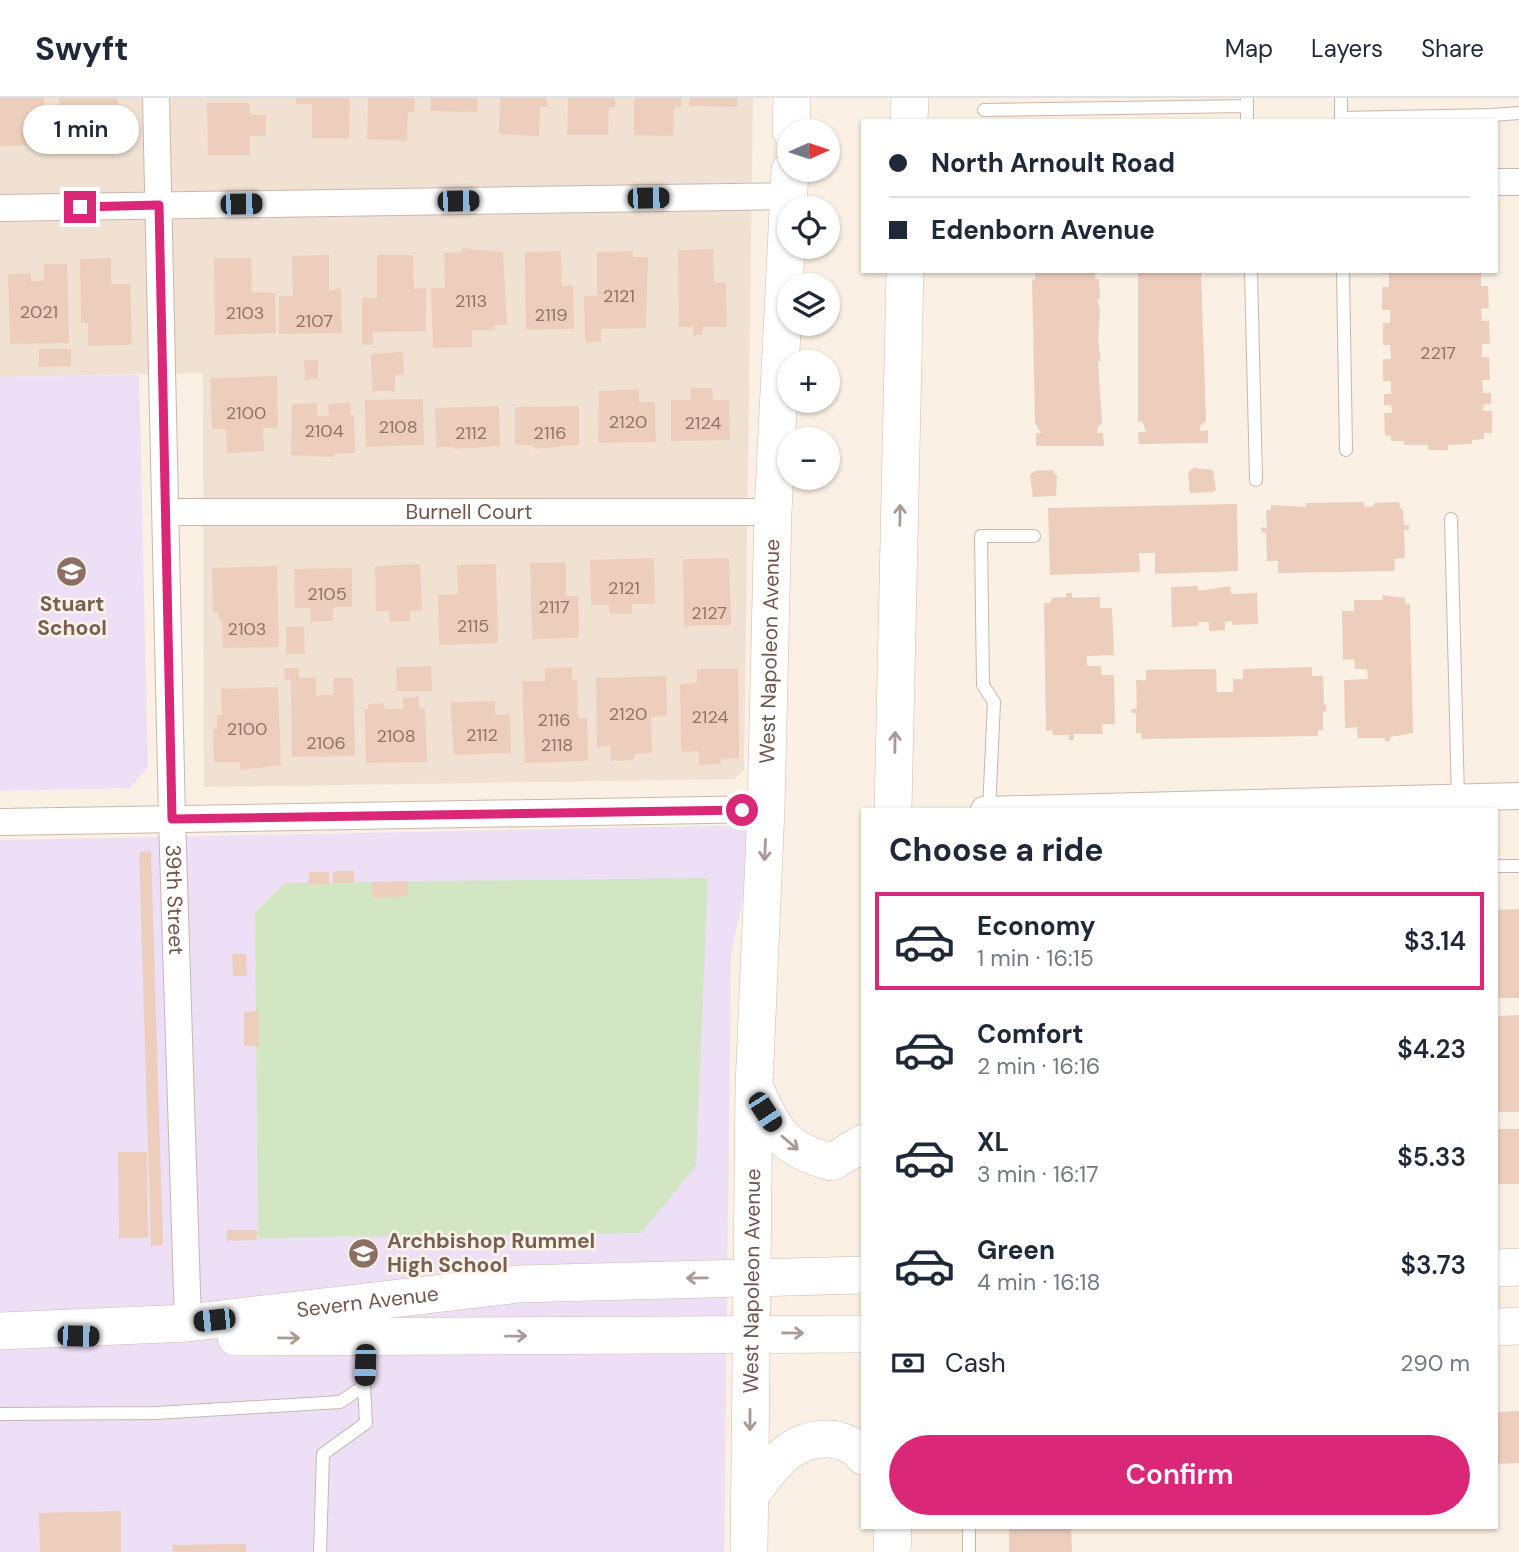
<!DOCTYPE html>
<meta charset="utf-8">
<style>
body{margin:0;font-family:"DM Sans",sans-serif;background:#f2f2f3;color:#1f2937;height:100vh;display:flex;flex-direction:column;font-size:26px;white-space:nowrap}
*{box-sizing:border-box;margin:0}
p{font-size:23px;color:#747a83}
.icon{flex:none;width:38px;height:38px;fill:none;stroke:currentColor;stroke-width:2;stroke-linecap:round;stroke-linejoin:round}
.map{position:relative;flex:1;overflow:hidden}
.side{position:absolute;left:861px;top:710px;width:637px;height:721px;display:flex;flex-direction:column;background:#fff;border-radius:0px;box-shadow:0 2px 5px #0004}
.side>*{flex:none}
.guide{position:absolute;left:861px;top:21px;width:637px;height:154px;border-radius:0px;box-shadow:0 2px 5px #0004;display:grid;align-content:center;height:154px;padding:0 28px;background:#fff}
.needle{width:46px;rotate:87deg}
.fabs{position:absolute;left:777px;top:21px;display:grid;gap:14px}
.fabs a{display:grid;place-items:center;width:63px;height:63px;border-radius:50%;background:#fff;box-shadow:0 2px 5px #0004;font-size:35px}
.end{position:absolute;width:32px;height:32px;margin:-16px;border:9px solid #db2777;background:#fff;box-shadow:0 0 0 4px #fff}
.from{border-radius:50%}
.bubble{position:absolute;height:49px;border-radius:24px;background:#fff;box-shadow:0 2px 5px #0004;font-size:23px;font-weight:600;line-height:49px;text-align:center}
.car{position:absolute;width:21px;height:42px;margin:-21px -10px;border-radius:9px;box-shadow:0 0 5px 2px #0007;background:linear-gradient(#222 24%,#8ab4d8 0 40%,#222 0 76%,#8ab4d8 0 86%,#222 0)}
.guide b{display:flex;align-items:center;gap:24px;height:66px;font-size:26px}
.guide b+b{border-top:2px solid #e0e1e3}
.guide i{width:18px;height:18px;background:#1f2937}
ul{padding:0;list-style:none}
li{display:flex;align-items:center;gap:21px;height:98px;margin:0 14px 10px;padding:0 14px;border:4px solid transparent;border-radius:0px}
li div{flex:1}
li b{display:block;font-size:26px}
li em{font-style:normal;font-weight:600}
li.on{border-color:#db2777}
li>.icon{width:63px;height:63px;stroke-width:1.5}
h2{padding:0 28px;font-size:32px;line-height:84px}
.pay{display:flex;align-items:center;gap:18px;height:77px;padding:0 28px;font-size:26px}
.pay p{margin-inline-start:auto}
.primary-button{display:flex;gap:14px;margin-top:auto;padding:14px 28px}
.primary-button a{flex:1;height:80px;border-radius:42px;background:#db2777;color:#fff;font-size:28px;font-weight:600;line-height:80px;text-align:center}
header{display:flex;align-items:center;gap:42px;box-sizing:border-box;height:98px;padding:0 35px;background:#fff;border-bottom:2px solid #e0e1e3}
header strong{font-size:33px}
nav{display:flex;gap:38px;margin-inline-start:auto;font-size:24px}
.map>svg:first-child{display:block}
.residential{fill:#f1e1d2}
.education{fill:#ede0f6}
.green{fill:#d3e6c3}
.building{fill:#edcebc}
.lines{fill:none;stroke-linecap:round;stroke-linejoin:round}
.lane-casing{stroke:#cab7aa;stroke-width:14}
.street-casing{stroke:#cab7aa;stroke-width:28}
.secondary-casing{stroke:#cfb9ab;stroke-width:38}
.lane{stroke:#fff;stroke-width:12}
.street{stroke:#fff;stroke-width:26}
.secondary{stroke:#fff;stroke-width:37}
.oneway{stroke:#a99a93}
.route{stroke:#db2777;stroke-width:9}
.labels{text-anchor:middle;stroke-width:5;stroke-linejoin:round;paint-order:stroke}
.number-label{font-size:18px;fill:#8f7467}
.street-label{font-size:21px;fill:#70564b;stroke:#fdf4e8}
.education-label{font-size:21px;font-weight:bold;fill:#785e54;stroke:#fdf4e8}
</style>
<header>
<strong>Swyft</strong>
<nav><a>Map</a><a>Layers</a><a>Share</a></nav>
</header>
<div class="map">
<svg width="1519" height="1454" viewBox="0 0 1519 1454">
<rect width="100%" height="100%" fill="#faf0e3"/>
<path class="residential" d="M0 0H753L744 672 735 681 204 689 203 275 0 279Z"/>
<path class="education" d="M139 277 148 669 130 690 0 693V279Z
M758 727 731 857 724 1454H0V742Z"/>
<path class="green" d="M708 780 696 1068 641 1135 258 1140 255 814 285 785Z"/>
<path class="building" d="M0 0H44L45 47 0 48Z
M59 0H118V46H60Z
M296 0H350L349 40H312V6H296Z
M368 0H415L414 14H408L407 43 367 41Z
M431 0H478L477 14 431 13Z
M500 0H547V9H540L539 38 499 36Z
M568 0H615V9H609L608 37H567Z
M634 0H681V9H674L673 38 634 37Z
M689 0H737V9L690 8Z
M207 5H250V17H266V38H250V57H208Z
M462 150 503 154 507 227H494V232H472V249L433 250 431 190H445L444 155 463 154Z
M713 151 714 185H726L727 229H703V237H693V229H679L678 152Z
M561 153 562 188H573L574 231 526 232 525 154Z
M633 153V159H648L646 230 601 231V244L585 245 584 198 597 197V154Z
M329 157V192L341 191 342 235 279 236V198H293L292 158Z
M377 157H413L414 191 426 190V233L373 234V247H362V200H377Z
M111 160V186H130L132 247 88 248V225H81L80 161Z
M214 160H251L252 194 275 195 276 235 215 237Z
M44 166H67L69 245 10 246 8 176 31 175V183H44Z
M1035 173H1095V181H1099L1100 201H1097L1100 212 1098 242 1101 263H1098L1102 325 1097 330 1098 335H1103L1104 348H1036V335H1041L1035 325 1032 182 1035 181Z
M1138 173H1201L1206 323 1200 328V333L1208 332V345L1139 346 1138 334H1146L1142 323 1138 324Z
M1381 173H1481V188H1488L1489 210 1481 211 1482 223H1489L1490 246H1482V259H1489L1490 282H1482L1483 295H1491V306H1484L1483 313H1492V335H1484V341L1472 342V346L1448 347V352H1428V347H1404V343H1391V338L1385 337 1384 315H1392L1391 307H1384V296H1391V283H1383V261H1391L1390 247H1383V225H1390V212H1382V189H1389V175L1381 176Z
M39 251H71V268L39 269Z
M403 254 404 276 395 277V293H372L371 256Z
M304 262H318V281L305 282Z
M277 278 278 330H263L264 353 227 355 226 331H212L210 280Z
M690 290H712L713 302H729L730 342 671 343V302H691Z
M639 291V304H655L656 344 598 345 599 293Z
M423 301 424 347 366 349 365 302Z
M317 305V318H329L328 306 350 305 351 317H354L355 355 334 356V359L291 357 292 306Z
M499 308 500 348 454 351V349H436L435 310Z
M579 308V347L534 351V347H515V309Z
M1193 370 1213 372 1216 391 1213 394 1190 395 1188 375Z
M1052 372 1057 378 1056 398 1033 399 1030 377 1035 373Z
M1364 404V409L1374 408V405L1399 404 1400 410 1403 411 1404 427H1409V432H1404L1405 460 1394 461 1395 473 1278 475V463H1267L1266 435 1262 434 1261 429 1267 430 1266 412H1271V407L1306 409V405Z
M1237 406 1238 473 1155 476V455H1139L1140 474 1050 477 1048 410Z
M654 460 655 506H632V516H610L609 507H591L590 462Z
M729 460 731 527 684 528 683 461Z
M566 464V498H578L579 540 532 541 530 465Z
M420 466 422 512 410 513V523L389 524V513H376L375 468Z
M496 466 498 545 439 547 438 497 458 496 457 467Z
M277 468 279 549 223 550 222 521H219L218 514 213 515 212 470Z
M352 470V509H333V523L311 524 310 510H295L294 471Z
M1198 488V493L1230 488 1231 496 1257 495 1258 526 1232 527V523L1225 524V532L1209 533V524H1198L1199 528 1172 529 1171 489Z
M1066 495H1072V500L1100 499V510H1112L1114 557 1087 558V568H1101V577H1114L1115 626H1102L1103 636H1074V642H1069V637H1053L1052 632 1046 633 1044 505H1051V500L1066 499Z
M1382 497 1405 500V506H1410L1413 635 1390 639V643H1385V640H1358L1357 629 1345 630 1344 582 1368 581 1367 571H1355L1354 561 1343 562 1342 513H1354V502H1383Z
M304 528 305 556H286V529Z
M431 568 432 593H397L396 569Z
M572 569V582H577L578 620H587L588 663 525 665 522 583H545V570Z
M1312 569V578H1323L1324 607H1327L1326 614H1323V632H1318V638L1142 641 1141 635H1136V615H1132L1131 611H1137L1136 582H1146V572L1216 571 1217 594H1233V581H1243V571Z
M284 570H299V580H316V597H334L333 580H353L355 658 292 659 291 581H285Z
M697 571H738L739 660 721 661V666L699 667V653L681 654 680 586 697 585Z
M666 578 667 618 651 619 652 655 634 656V662L611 663 610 648 597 649 596 580Z
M278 589 281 667 241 672 240 664H214L213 631H217V617H222L221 591Z
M419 599V611L425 610 427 664 366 665 365 611H368V606L384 605 385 611H403V600Z
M495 603V617L510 616 511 655 454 657 450 604Z
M151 753 163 1147 151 1148 139 754Z
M333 773H354V785H333Z
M309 774H329V786L309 787Z
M408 783V798L372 800V784Z
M1519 811V900H1496V812Z
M232 856H246L247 878H233Z
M259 913V948H244V914Z
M1519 917V1014H1496V918Z
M1496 1031H1519V1086H1496Z
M118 1054H147L148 1140H119Z
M227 1132H257V1142L227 1143Z
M1519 1313V1365L1496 1366V1314Z
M121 1413V1454H40L39 1415Z
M1009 1430H1071L1072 1454H1009Z
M246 1446V1454H173L172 1447Z"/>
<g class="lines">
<defs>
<path id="lane" d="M1247 0V23
M1341 0V20L1492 17
M984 12 1247 8
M1492 22V17L1519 15
M1251 173 1256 382
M1343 173 1346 352
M1451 421 1458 700
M989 712 994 604 983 587 981 438H1034
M1496 768H1519
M0 1316 156 1315 340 1304 364 1288 366 1241
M969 1430V1454
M320 1454 323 1356 366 1325 364 1288"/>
<g id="street">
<path id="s1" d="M156 0 172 721 188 1225"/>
<path d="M1496 84H1519"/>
<path d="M0 110 790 98"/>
<path id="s2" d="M166 414H773"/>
<path d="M984 712 1519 698"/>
<path d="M0 724 766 711"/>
</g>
<g id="secondary">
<path d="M909 23 910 0"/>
<path d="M791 33 792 0"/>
<path d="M893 712 905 173"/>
<path d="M756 992C775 1036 785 1052 832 1064L863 1045"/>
<path d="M1496 1170 1519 1169"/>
<path d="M1496 1229 1519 1228"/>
<path id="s3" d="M0 1233 188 1225 519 1186 863 1177"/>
<path d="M236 1239 863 1236"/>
<path d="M750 1397C773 1368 790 1339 830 1341 841 1342 857 1348 863 1358"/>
<path id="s4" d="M749 1454 754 988 766 711 773 414 790 72"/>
<path d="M892 1454 893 1430"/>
</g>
</defs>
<use href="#lane" class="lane-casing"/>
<use href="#street" class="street-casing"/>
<use href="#secondary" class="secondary-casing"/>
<use href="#lane" class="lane"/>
<use href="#street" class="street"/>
<use href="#secondary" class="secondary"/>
</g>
<defs><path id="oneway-shaft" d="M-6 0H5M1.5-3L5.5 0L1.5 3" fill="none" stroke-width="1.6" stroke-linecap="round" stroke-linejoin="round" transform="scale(1.75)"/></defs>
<g class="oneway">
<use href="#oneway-shaft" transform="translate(900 417) rotate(-89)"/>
<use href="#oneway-shaft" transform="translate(895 644) rotate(-89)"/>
<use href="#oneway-shaft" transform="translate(765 752) rotate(93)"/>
<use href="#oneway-shaft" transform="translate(790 1045) rotate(40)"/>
<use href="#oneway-shaft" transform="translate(697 1180) rotate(179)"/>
<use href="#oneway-shaft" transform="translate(793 1235) rotate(1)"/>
<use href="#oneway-shaft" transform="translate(516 1238) rotate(-1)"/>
<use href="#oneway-shaft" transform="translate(289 1240) rotate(1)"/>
<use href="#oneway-shaft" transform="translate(750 1322) rotate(90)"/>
</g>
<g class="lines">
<path class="route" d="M80 109 159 107 172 721 742 712"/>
</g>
<defs>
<symbol id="school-disc" viewBox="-11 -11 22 22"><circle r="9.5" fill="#8d6e63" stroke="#fdf4e8"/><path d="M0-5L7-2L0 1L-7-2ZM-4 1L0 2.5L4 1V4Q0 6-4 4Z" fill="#fff"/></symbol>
</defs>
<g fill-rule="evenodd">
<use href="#school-disc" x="54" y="456" width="35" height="35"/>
<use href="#school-disc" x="346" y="1138" width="35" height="35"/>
</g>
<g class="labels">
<g class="number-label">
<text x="619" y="204">2121</text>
<text x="471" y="209">2113</text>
<text x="39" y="220">2021</text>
<text x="245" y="221">2103</text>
<text x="551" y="223">2119</text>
<text x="314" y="229">2107</text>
<text x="1438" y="261">2217</text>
<text x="246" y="321">2100</text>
<text x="628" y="330">2120</text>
<text x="703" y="331">2124</text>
<text x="398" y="335">2108</text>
<text x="324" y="339">2104</text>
<text x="471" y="341">2112</text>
<text x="550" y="341">2116</text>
<text x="624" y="496">2121</text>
<text x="327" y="502">2105</text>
<text x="554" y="515">2117</text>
<text x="709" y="521">2127</text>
<text x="473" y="534">2115</text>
<text x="247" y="537">2103</text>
<text x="628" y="622">2120</text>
<text x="710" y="625">2124</text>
<text x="554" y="628">2116</text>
<text x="247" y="637">2100</text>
<text x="482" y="643">2112</text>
<text x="396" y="644">2108</text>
<text x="326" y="651">2106</text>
<text x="557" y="653">2118</text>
</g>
<g class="street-label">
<text dy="7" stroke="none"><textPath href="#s2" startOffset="303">Burnell Court</textPath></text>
<text dy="7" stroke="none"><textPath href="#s4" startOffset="901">West Napoleon Avenue</textPath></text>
<text dy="7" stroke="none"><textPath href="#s1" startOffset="802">39th Street</textPath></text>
<text dy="7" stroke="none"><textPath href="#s4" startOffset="271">West Napoleon Avenue</textPath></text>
<text dy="7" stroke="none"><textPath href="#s3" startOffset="369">Severn Avenue</textPath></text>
</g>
<g class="education-label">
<text x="72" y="513">Stuart<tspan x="72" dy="24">School</tspan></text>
<text x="387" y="1150" text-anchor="start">Archbishop Rummel<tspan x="387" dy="24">High School</tspan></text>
</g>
</g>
</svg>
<div class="fabs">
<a><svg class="needle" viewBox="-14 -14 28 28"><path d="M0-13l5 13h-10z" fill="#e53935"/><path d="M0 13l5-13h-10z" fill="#747a83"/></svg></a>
<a><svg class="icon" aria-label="locate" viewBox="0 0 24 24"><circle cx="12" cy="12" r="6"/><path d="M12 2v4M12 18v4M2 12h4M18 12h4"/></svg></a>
<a><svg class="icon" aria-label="layers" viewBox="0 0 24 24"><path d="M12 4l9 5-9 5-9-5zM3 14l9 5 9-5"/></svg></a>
<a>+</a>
<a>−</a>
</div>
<i class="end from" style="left:742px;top:712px"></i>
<i class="end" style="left:80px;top:109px"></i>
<div class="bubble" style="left:23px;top:7px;width:116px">1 min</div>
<i class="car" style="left:648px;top:100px;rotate:89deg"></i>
<i class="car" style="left:458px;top:103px;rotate:89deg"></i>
<i class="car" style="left:241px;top:106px;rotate:89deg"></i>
<i class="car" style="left:765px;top:1014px;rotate:147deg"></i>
<i class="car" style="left:214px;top:1222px;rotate:264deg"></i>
<i class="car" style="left:78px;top:1238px;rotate:91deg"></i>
<i class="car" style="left:365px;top:1267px;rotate:182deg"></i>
<div class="guide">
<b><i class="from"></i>North Arnoult Road</b>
<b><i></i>Edenborn Avenue</b>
</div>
<section class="side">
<h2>Choose a ride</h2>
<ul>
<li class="on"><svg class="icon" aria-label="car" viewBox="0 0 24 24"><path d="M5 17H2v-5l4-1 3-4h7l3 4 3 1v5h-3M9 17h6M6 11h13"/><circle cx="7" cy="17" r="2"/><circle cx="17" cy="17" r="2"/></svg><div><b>Economy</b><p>1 min · 16:15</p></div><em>$3.14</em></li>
<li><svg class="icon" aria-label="car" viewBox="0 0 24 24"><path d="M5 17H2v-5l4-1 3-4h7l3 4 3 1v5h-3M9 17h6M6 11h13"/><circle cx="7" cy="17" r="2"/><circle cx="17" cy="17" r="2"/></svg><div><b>Comfort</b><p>2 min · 16:16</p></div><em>$4.23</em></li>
<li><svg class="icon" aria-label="car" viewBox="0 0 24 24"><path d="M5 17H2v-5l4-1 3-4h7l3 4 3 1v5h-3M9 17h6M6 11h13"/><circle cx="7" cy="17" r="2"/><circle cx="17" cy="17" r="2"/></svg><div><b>XL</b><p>3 min · 16:17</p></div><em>$5.33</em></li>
<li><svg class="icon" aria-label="car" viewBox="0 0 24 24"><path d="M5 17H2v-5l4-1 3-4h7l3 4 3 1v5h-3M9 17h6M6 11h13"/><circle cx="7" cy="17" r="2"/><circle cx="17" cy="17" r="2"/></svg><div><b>Green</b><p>4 min · 16:18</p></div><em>$3.73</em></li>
</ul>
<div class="pay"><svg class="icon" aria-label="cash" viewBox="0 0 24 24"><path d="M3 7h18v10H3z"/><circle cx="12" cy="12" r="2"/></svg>Cash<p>290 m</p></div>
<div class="primary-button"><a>Confirm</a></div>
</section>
</div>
